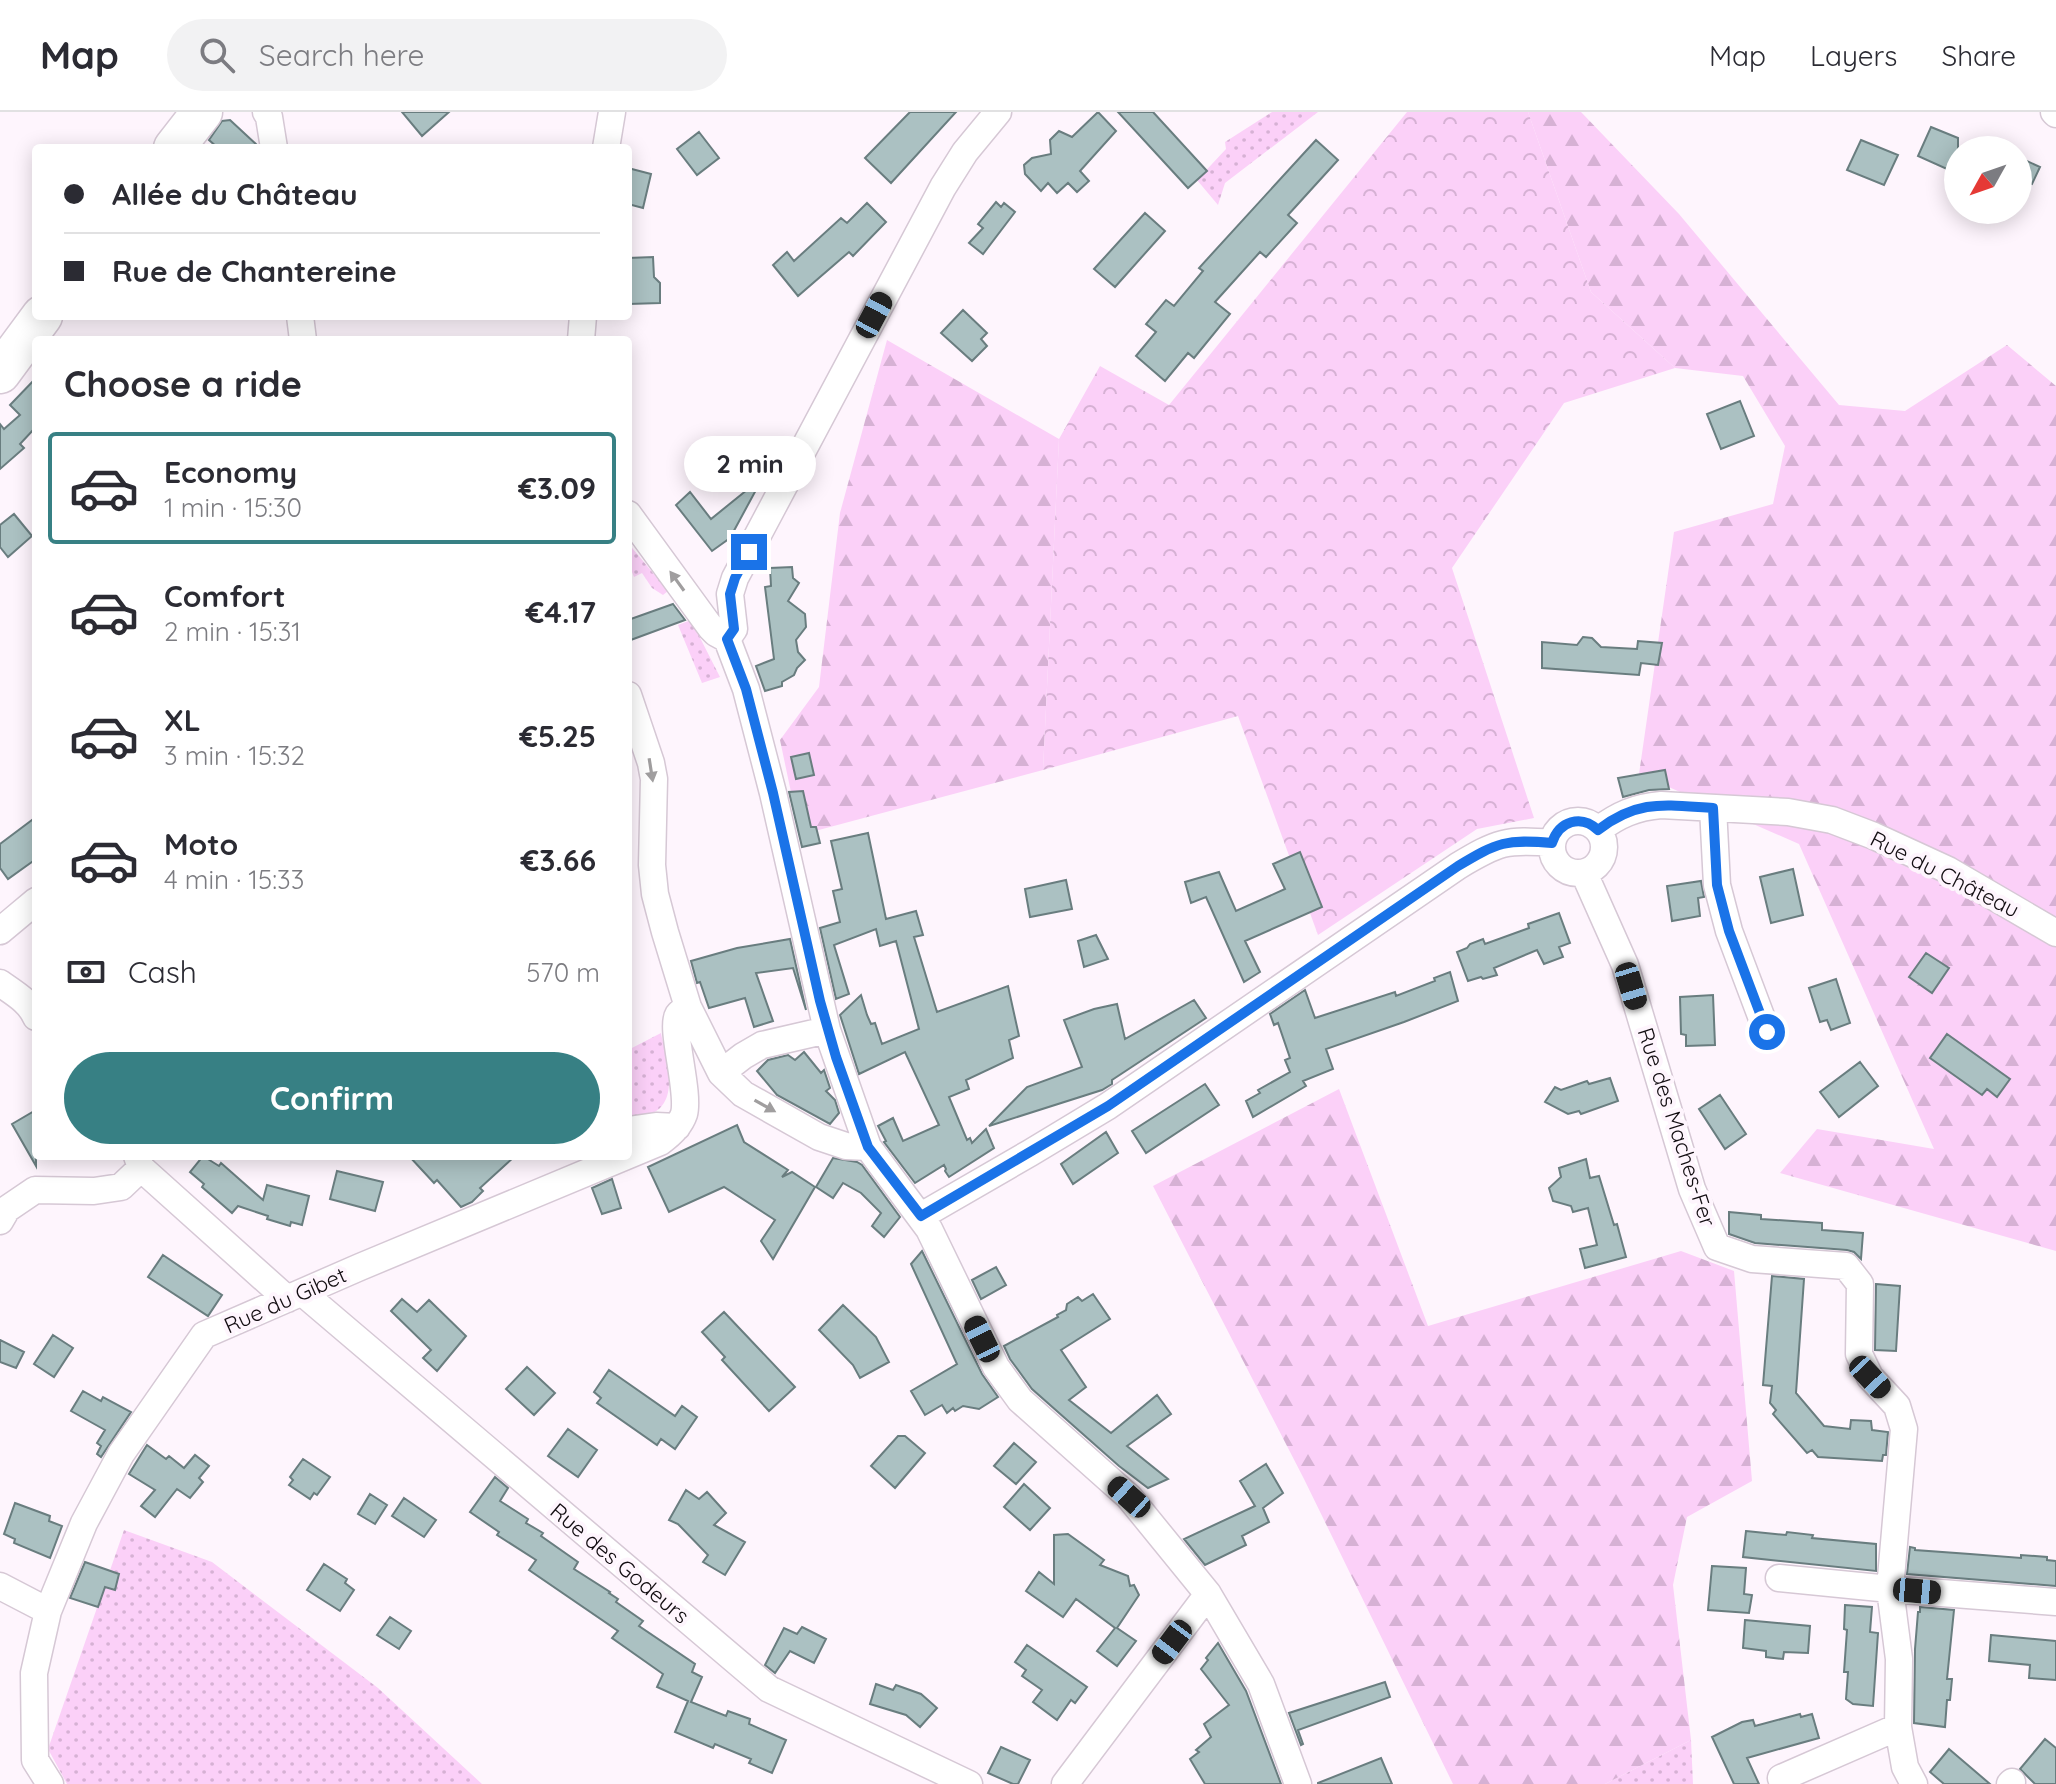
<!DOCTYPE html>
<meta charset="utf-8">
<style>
body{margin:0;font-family:Quicksand,sans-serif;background:#f2f2f3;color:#2b2b33;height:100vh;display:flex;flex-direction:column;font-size:30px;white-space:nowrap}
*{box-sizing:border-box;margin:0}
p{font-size:26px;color:#7c7c81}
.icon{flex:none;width:44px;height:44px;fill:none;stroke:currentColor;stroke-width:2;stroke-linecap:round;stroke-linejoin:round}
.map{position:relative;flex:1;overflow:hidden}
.details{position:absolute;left:32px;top:224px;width:600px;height:824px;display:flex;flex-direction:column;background:#fff;border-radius:8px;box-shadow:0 4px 20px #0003}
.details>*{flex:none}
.banner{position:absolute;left:32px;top:32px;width:600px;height:176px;border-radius:8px;box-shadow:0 4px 20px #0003;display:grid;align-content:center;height:176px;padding:0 32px;background:#fff}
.needle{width:52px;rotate:230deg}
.fabs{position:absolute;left:1944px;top:24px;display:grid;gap:16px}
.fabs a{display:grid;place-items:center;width:88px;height:88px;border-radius:50%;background:#fff;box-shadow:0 4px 20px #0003;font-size:40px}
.end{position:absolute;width:36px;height:36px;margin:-18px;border:10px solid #1a73e8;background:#fff;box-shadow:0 0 0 4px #fff}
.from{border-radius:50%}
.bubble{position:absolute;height:56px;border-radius:28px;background:#fff;box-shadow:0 4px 20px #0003;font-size:26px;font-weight:700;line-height:56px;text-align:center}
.car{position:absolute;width:24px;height:48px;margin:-24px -12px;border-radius:10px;box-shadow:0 0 6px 2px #0007;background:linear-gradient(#222 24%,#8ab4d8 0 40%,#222 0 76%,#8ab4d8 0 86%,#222 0)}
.banner b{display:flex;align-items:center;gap:28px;height:76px;font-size:30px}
.banner b+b{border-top:2px solid #e1e1e2}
.banner i{width:20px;height:20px;background:#2b2b33}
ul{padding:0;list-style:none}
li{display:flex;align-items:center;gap:24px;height:112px;margin:0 16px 12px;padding:0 16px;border:4px solid transparent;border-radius:8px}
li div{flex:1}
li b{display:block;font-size:30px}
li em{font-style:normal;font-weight:700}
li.on{border-color:#378084}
li>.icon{width:72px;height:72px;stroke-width:1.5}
h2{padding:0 32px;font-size:36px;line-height:96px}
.pay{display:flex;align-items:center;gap:20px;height:88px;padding:0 32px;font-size:30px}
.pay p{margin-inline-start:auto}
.button{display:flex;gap:16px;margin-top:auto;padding:16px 32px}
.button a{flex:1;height:92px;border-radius:48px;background:#378084;color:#fff;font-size:32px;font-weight:700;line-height:92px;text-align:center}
header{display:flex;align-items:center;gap:48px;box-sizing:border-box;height:112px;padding:0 40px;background:#fff;border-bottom:2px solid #e1e1e2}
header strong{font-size:38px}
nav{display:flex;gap:44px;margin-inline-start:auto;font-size:28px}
.search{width:560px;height:72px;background:#f2f2f3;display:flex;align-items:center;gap:20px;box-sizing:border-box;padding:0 28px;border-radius:44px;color:#7c7c81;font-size:30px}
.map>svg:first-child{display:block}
.grass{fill:url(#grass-dots)}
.forest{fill:url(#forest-firs)}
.park{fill:url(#park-crowns)}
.building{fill:#abc1c2;stroke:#697d7f;stroke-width:2}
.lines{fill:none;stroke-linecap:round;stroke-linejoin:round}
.street-casing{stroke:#d6c8d5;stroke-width:29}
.primary-casing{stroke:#d6c8d5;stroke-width:43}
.street{stroke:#fff;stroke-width:26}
.primary{stroke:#fff;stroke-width:40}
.oneway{fill:#a09e9f}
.route{stroke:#1a73e8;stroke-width:10}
.labels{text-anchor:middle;stroke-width:8;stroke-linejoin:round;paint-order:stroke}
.street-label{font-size:22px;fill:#110c10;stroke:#fef5fd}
</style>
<header>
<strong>Map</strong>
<div class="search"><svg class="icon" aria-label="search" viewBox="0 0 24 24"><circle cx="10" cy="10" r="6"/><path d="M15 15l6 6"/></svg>Search here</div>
<nav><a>Map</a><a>Layers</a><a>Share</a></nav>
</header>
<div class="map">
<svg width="2056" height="1672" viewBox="0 0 2056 1672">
<defs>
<pattern id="grass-dots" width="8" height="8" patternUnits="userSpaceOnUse" patternTransform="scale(2)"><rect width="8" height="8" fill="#fbd0f8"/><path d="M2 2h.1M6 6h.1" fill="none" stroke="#d6b1d4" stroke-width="1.8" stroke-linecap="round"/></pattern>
<pattern id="forest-firs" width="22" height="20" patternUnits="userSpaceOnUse" patternTransform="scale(2)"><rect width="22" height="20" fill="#fbd0f8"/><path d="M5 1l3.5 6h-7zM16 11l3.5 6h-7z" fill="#d6b1d4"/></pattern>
<pattern id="park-crowns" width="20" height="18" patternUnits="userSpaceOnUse" patternTransform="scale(2)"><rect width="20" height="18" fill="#fbd0f8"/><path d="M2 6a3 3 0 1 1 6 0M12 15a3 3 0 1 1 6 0" fill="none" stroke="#d6b1d4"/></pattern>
</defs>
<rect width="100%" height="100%" fill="#fef5fd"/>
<path class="grass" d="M1272 0H1318L1225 71 1218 93 1197 68 1226 37 1225 30Z
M628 431 668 479 663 483 652 476 642 461 634 465 628 450Z
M691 508 720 565 702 571 678 513Z
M661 921C665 943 678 980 659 997 651 1004 638 1004 628 1006V938Z
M124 1418 212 1450 378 1576 482 1672H67L48 1637Z
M1691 1628 1693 1672H1605Z"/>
<path class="forest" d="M1528 0H1581L1679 102 1839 293 1905 299 2007 233 2056 274V1139L1780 1061 1817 1017 1934 1037 1799 732 1639 662 1674 420 1773 392 1785 334 1743 264 1675 256 1591 180Z
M887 228 1059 327 1043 658 800 723 780 628 819 575 840 401Z
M1339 977 1428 1214 1681 1139 1734 1159 1752 1369 1687 1405 1673 1473 1691 1628 1605 1672H1453L1304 1367 1153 1074Z"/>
<path class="park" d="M1407 0H1528L1591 180 1675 256 1564 291 1452 456 1534 706 1477 717 1318 823 1238 604 1043 658 1059 327 1100 254 1169 293Z"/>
<path class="building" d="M402 0H449L422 24Z
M910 0H956L891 71 865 46Z
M1098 0 1116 19 1080 59 1089 69 1077 80 1068 71 1057 81 1048 71 1041 79 1025 62 1024 53 1032 46 1051 42 1050 28 1059 19 1072 25Z
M1118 0H1153L1207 59 1188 76Z
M230 8 257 33 258 36H218L209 28 222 9Z
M1931 15 1958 26V62L1918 44Z
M699 20 719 46 697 63 677 37Z
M1316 28 1338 48 1288 103 1297 111 1266 145 1260 140 1215 190 1230 202 1194 246 1188 241 1165 269 1136 244 1156 220 1146 212 1166 188 1174 194 1203 159 1199 156Z
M1861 28 1898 43 1884 73 1847 58Z
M2018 45 2040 55 2032 72 2018 65Z
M628 56 651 62 643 96 628 92Z
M996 90 1001 95 1004 91 1015 100 983 142 969 131 983 116 978 112Z
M867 91 886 110 853 144 849 140 798 184 773 153 787 140 794 149 841 106 847 111Z
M1145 101 1165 119 1115 175 1094 157Z
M653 145 654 165 660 171V191L629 192 628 146Z
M963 198 987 221 981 227 987 234 972 249 941 221Z
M36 266V318L34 317 20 332 24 336 0 357V312L4 317 20 303 10 293Z
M1740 289 1754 324 1721 337 1707 302Z
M763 365 730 426 712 439 676 393 690 380 711 407Z
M14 402 32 424 8 445 0 435V413Z
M792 455 793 466 799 471 788 489 805 502 806 515 796 528 798 540 805 548 797 556 794 563 782 570V574L765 579 756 554 774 547 765 475 771 474 770 456Z
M673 492 685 508 628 529V508Z
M1583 525 1592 526 1601 535 1637 537 1638 529 1662 531 1658 553 1641 551 1639 563 1542 556V530L1577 533Z
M809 641 814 663 796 667 791 645Z
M1665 658 1669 677 1649 678 1623 685 1618 666Z
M803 679 811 715H816L820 731 802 735 789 680Z
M36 705V747L8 767 0 756V732Z
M868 721 886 807 916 799 923 823 914 825 937 900 1008 874 1019 924 1009 928 1013 946 966 968 969 977 949 985 967 1028 970 1026 972 1031 986 1017 994 1036 949 1065 945 1059 946 1057 944 1053 915 1071 884 1030 886 1029 878 1014 893 1006 903 1029 939 1013 905 940 859 962 840 903 861 883 867 903 871 912 875 911 882 932 919 917 896 829 880 834 876 817 834 833 849 882 836 887 820 816 840 810 833 779 842 777 831 729Z
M1300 740 1322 795 1245 829 1260 860 1244 870 1206 785 1191 791 1185 770 1219 760 1236 799 1285 777 1273 752Z
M1793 757 1803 803 1771 811 1760 765Z
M1066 768 1072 797 1030 805 1025 777Z
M1701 769 1704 785 1698 786 1700 804 1672 809 1667 774Z
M1559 801 1570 831 1559 835 1563 845 1544 852 1537 838 1494 856 1497 863 1483 867 1481 865 1468 869 1457 840 1467 836 1470 832 1483 827 1485 832 1529 816 1528 812Z
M1096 823 1108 847 1084 855 1078 829Z
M790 827 806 898 793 856 756 861 773 909 754 915 745 886 709 896 700 870 697 871 691 849 737 836Z
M1926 841 1949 856 1932 881 1909 865Z
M1450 860 1458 889 1404 910 1326 937 1333 957 1303 969 1306 974 1253 1005 1246 989 1260 981 1258 978 1290 960 1285 948 1290 946 1278 911 1274 913 1270 902 1305 878 1315 906 1395 880 1396 884 1435 869 1434 866Z
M1836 867 1850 911 1831 918 1827 908 1820 910 1809 876Z
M1713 883 1715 933 1686 934V923L1681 922 1680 885Z
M1194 888 1206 906 1112 968V972L1102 978 989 1014 1027 975 1082 955 1064 908 1094 897 1117 892 1125 927Z
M1947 922 2010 967 1997 985 1987 977 1982 983 1930 946Z
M804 940 821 961 824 958 830 976 826 979 835 988 839 1001 830 1012 777 983 757 959 768 948 788 943 795 948Z
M1860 950 1878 974 1839 1005 1820 980Z
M1610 966 1618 989 1581 1002 1579 999 1568 1002 1545 990 1555 975 1561 978 1587 969 1589 972Z
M1205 972 1219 993 1146 1041 1132 1019Z
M1720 983 1746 1022 1725 1037 1699 997Z
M36 998V1054L12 1012Z
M737 1013 744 1030 788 1058 782 1065 792 1060 815 1075 773 1147 761 1129 775 1108 724 1075 669 1100 648 1055Z
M1106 1020 1118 1041 1073 1072 1061 1052Z
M203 1044 219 1054 221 1051 263 1088 267 1073 309 1084 302 1113 291 1110 290 1114 267 1107 268 1104 238 1094 232 1101 202 1075 204 1072 190 1060Z
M409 1044H515L480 1076 483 1079 472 1090 461 1095 437 1068 434 1071Z
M833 1046 857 1050 862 1053 900 1105 884 1125 872 1114 881 1101 861 1081 843 1071 833 1086 816 1075Z
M1586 1047 1590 1066 1599 1064 1614 1113 1617 1112 1626 1145 1585 1156 1580 1137 1597 1133 1588 1096 1573 1100 1571 1094 1553 1089 1549 1076 1561 1065 1559 1056Z
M337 1059 383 1070 375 1099 330 1087Z
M612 1067 621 1096 602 1102 592 1076Z
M1729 1100 1761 1103V1107L1822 1111V1118L1863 1121 1861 1147 1854 1140 1847 1138 1755 1131 1729 1122Z
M922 1139 982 1262 998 1285 979 1297 963 1294 955 1299 953 1296 947 1301 942 1293 925 1303 911 1279 957 1252 911 1152Z
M163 1143 222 1183 208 1204 148 1165Z
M996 1155 1006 1173 981 1187 972 1168Z
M1772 1164 1804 1167 1796 1281 1824 1314 1850 1317 1851 1308 1871 1309 1872 1318 1888 1320 1886 1343H1883L1882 1349 1818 1345 1812 1338 1807 1341 1773 1302 1776 1298 1770 1291 1772 1274 1763 1273Z
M1876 1172 1900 1174 1896 1239 1875 1238Z
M1093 1182 1110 1207 1061 1238 1086 1275 1069 1288 1111 1321 1157 1283 1171 1302 1127 1334 1168 1367 1148 1376 1119 1354 1032 1277 1010 1247 1004 1234 1058 1205 1057 1203 1066 1198 1067 1192 1078 1185 1082 1189Z
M402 1187 417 1200 429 1188 466 1224 437 1259 423 1246 431 1238 391 1199Z
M843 1193 876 1225 889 1250 860 1266 853 1253 819 1218Z
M724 1200 795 1275 769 1299 722 1248 725 1245 702 1220Z
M53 1223 73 1236 54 1265 34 1252Z
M0 1228 24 1240 16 1256 0 1250Z
M527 1255 555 1281 534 1303 506 1277Z
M609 1258 675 1304 682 1294 697 1305 675 1337 661 1327 657 1333 597 1291 601 1286 594 1280Z
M83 1279 101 1289 103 1285 131 1300 101 1345 97 1342 101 1334 97 1331 105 1318 71 1299Z
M568 1317 597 1338 578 1365 548 1344Z
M898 1324H905L925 1341 895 1376 871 1354Z
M1014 1331 1036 1350 1016 1372 994 1354Z
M147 1333 166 1347 169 1344 184 1356 195 1343 209 1354 199 1366 203 1370 190 1386 177 1377 155 1405 141 1394 155 1378 129 1362Z
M303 1347 330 1365 317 1383 314 1381 310 1387 289 1373 293 1368 290 1365Z
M1266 1352 1283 1381 1263 1396 1269 1410 1242 1424 1246 1433 1205 1453 1184 1427 1255 1394 1240 1369Z
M495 1365 508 1376 500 1389 528 1407 526 1411 543 1421 541 1424 578 1450 574 1457 610 1480 609 1481 618 1487 616 1490 643 1509 639 1514 695 1552 692 1560 702 1565 691 1590 726 1604 728 1599 750 1607 749 1612 786 1628 772 1661 749 1651 751 1647 715 1632 713 1636 675 1620 688 1589 657 1575 663 1562 612 1526 618 1519 529 1458 536 1448 497 1423 499 1420 470 1400Z
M1024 1372 1050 1396 1030 1418 1004 1395Z
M686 1378 699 1387 707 1380 726 1401 714 1413 745 1430 725 1463 703 1450 708 1443 678 1412 669 1408Z
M370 1382 387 1393 375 1412 358 1402Z
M404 1386 436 1408 424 1425 392 1404Z
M15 1391 50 1404 49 1409 62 1414 50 1446 14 1431 15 1427 4 1422Z
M1746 1419 1786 1423 1787 1420 1813 1423 1812 1426 1876 1432V1459L1743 1445Z
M1068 1422 1104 1448 1100 1453 1128 1464 1130 1474 1134 1473 1139 1483 1117 1516 1136 1529 1117 1554 1097 1539 1115 1516 1076 1487 1063 1505 1026 1479 1039 1460 1054 1472V1423Z
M1910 1435 1915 1436V1438L1970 1442 2021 1446V1443L2047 1445V1448L2056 1449V1474L1907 1462Z
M85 1450 119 1462 115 1478 105 1475 98 1495 70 1486Z
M324 1452 347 1467 345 1471 354 1478 340 1499 307 1478Z
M1712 1454 1746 1456 1744 1482 1752 1483 1749 1501 1708 1498Z
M1845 1493 1872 1495 1870 1520 1878 1521 1873 1594 1853 1592 1846 1587 1848 1560H1844L1847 1518 1844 1517Z
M1920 1495 1954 1498 1947 1567H1952L1950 1588H1947L1945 1615 1914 1611 1915 1537 1918 1500H1920Z
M390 1505 411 1519 399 1537 377 1523Z
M1745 1508 1810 1514 1808 1541 1784 1540 1783 1547 1766 1545V1539L1743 1536Z
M802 1515 826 1527 814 1551 790 1539 775 1561 765 1553 784 1516 797 1522Z
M1991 1523 2056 1529V1568L2029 1566 2030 1553 1989 1549Z
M1218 1531 1246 1579 1281 1672H1205L1190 1647 1199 1640 1196 1638 1211 1625 1204 1612 1229 1593 1201 1557 1208 1548 1206 1546Z
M1027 1533 1087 1575 1075 1591 1071 1588 1057 1608 1033 1590 1042 1578 1022 1564 1026 1558 1015 1550Z
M1385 1570 1390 1585 1298 1618 1303 1632 1301 1633 1289 1601Z
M876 1572 893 1578 896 1573 921 1582 937 1596 920 1615 906 1603 870 1592Z
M1800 1602 1801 1605 1812 1602 1819 1626 1747 1646 1759 1672H1734L1712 1625 1742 1610 1753 1608 1755 1614Z
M2045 1627 2056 1636V1672H2035L2020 1657Z
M1001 1635 1030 1648 1018 1672H1013L988 1661Z
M1949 1637 1990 1672H1944L1930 1660Z
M1381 1646 1392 1672H1318V1671Z"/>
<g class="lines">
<defs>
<path id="street" d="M266 0 269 5 274 36
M2054 0 2056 2
M606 36 612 0
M300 204 303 228
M581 228 583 204
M628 402 711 516 716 521 727 527 746 577 773 681 827 918 868 1035 929 1117 996 1255 1020 1288 1129 1385 1208 1482 1261 1572 1298 1672
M727 527 734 517 730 482 735 466 943 75 965 40 998 0
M628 583 651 651 654 667 652 753 655 782 665 820 688 895 721 961 743 982 819 1025 846 1034 868 1035
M1713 696 1717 773 1729 819 1767 920
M1552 735a26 26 0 1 1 52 0a26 26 0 1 1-52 0Z
M1598 718C1618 703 1636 695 1661 693L1788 700 1832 708 1874 724 1948 758 2056 821
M1584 761 1625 853 1692 1077 1717 1135 1752 1147 1846 1154 1860 1172 1859 1242 1870 1265 1897 1294 1904 1317 1890 1477 1899 1547 1898 1615 1905 1655 1914 1672
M0 819 36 789
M0 871C14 881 29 889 36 905
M721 961 743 944 762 933 827 918
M628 1018 656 1014 677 1015
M141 1056 287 1187
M921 1104 1030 1041 1108 994 1458 754C1498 730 1506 727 1552 731
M0 1109 7 1097 35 1078 94 1079 121 1075 141 1056 137 1044
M303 1181 769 1577 969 1672
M1779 1466 1890 1477 2056 1490
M0 1474 48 1499
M1781 1666 1898 1615
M50 1672 35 1648 34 1561 48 1499 84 1411 121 1342 204 1223 360 1155 660 1030C670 1023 680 1014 684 1002 690 980 670 916 678 903 680 900 685 897 688 895
M1065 1672 1208 1482
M2010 1672 2012 1670"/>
<path id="primary" d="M174 36 202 0
M0 261 42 204"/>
</defs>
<use href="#street" class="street-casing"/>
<use href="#primary" class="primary-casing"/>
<use href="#street" class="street"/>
<use href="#primary" class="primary"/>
</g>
<defs><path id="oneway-solid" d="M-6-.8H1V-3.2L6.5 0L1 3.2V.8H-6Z" transform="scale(2)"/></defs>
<g class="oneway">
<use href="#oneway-solid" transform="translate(677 469) rotate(-126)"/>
<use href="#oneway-solid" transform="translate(651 658) rotate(81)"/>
<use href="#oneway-solid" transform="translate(765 994) rotate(29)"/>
</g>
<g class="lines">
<path class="route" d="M749 440 735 466 730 482 734 517 727 527 746 577 773 681 820 889 836 945 868 1035 921 1104 1108 994 1458 754C1498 730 1506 727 1552 731 1559 709 1581 702 1598 718 1638 687 1665 693 1713 696L1717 773 1729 819 1767 920"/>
</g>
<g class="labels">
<g class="street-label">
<text transform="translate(1945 762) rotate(27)" y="8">Rue du Château</text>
<text transform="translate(1677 1015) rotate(72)" y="8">Rue des Maches-Fer</text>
<text transform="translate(285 1188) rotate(-24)" y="8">Rue du Gibet</text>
<text transform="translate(620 1451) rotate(40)" y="8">Rue des Godeurs</text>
</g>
</g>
</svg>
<div class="fabs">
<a><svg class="needle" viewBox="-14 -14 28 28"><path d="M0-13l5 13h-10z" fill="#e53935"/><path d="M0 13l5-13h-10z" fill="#7c7c81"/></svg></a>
</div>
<i class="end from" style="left:1767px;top:920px"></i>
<i class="end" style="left:749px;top:440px"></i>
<div class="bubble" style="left:684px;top:324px;width:132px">2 min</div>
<i class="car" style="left:874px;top:203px;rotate:28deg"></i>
<i class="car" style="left:1631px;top:874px;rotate:163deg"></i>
<i class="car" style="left:982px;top:1227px;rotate:334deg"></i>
<i class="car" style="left:1870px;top:1265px;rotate:137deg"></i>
<i class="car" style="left:1129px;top:1385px;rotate:312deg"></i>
<i class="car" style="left:1917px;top:1479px;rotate:95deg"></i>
<i class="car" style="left:1172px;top:1530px;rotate:217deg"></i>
<div class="banner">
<b><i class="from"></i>Allée du Château</b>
<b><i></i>Rue de Chantereine</b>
</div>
<section class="details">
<h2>Choose a ride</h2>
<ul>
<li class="on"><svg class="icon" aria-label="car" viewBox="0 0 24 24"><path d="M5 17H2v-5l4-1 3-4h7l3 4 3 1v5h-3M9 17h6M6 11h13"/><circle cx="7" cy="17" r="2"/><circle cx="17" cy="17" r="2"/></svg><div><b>Economy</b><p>1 min · 15:30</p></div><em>€3.09</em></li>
<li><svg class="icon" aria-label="car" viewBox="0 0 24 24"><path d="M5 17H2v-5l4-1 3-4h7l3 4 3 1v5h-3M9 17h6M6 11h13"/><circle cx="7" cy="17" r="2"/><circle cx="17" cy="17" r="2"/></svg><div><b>Comfort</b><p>2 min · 15:31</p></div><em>€4.17</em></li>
<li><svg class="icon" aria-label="car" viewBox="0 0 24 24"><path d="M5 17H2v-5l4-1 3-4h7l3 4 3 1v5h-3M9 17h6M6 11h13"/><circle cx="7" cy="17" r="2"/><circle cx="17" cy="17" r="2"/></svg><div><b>XL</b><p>3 min · 15:32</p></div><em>€5.25</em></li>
<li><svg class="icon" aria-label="car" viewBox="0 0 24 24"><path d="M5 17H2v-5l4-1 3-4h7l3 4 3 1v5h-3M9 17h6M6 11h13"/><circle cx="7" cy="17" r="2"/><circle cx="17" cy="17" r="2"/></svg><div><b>Moto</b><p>4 min · 15:33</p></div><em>€3.66</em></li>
</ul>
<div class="pay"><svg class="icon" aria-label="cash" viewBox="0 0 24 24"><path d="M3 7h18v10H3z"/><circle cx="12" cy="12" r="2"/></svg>Cash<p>570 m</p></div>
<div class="button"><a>Confirm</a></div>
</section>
</div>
